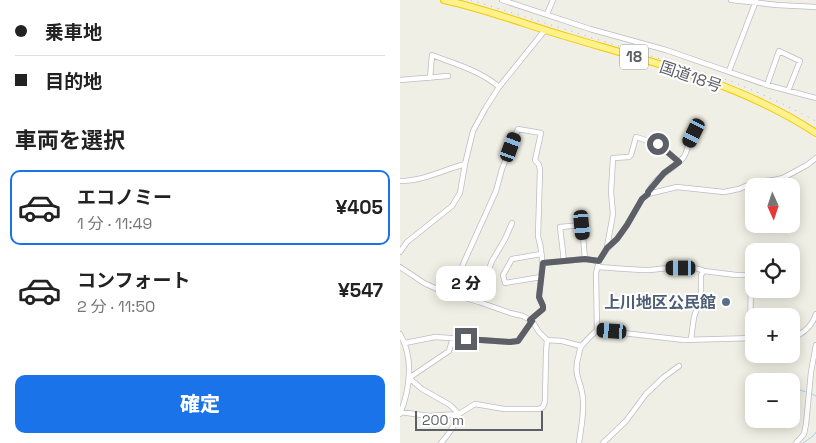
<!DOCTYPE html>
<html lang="ja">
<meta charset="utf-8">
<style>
body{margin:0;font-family:"Space Grotesk","Noto Sans JP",sans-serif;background:#f6f6f6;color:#222;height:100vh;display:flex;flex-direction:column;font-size:19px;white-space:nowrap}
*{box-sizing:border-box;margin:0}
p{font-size:16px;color:#767676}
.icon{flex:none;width:28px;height:28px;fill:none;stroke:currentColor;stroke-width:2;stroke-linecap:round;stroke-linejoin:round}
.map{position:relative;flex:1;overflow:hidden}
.side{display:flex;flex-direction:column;background:#fff;width:400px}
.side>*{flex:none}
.hud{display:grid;align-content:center;height:110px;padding:0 15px;background:#fff}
.needle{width:32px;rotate:177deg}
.controls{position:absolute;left:345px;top:178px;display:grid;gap:10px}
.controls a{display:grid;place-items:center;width:55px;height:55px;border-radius:10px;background:#fff;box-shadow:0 2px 12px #0003;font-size:25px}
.scale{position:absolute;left:15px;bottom:12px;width:128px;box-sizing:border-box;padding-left:5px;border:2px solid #5c5f66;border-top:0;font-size:14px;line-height:18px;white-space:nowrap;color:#5c5f66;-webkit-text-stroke:4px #fff;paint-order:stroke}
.end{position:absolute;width:22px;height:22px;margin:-11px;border:6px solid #5c5f66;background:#fff;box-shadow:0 0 0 2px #fff}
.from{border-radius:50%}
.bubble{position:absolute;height:35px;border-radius:10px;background:#fff;box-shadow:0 2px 12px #0003;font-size:16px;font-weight:800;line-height:35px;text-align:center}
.car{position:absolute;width:15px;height:30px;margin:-15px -8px;border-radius:6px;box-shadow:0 0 4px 1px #0007;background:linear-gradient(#222 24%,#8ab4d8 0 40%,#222 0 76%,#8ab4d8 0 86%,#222 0)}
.hud b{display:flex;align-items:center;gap:18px;height:48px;font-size:19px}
.hud b+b{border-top:1px solid #e0e0e0}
.hud i{width:12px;height:12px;background:#222}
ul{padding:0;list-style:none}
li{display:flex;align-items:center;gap:15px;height:75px;margin:0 10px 8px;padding:0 5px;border:2px solid transparent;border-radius:10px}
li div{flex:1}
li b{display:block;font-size:19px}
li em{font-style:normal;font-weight:800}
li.selected{border-color:#1a73e8}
li>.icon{width:45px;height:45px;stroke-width:1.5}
h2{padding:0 15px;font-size:22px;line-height:60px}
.primary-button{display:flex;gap:10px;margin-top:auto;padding:10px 15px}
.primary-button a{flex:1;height:58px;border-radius:10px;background:#1a73e8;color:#fff;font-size:20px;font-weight:800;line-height:58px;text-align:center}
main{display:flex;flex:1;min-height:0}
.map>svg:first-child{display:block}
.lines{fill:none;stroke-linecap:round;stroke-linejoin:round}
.stream{stroke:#a5ccff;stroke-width:1}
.minor-casing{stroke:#bcbdc4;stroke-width:6}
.highway-casing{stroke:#f4c900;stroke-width:8}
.minor{stroke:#fff;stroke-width:4.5}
.highway{stroke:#fff18c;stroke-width:6}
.rail{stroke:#b8b8b9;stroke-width:1;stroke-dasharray:1 6;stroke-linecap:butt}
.route{stroke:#5c5f66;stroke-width:6}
.service-dot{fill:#5c6f8a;stroke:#fff;stroke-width:2}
.labels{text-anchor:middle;stroke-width:4;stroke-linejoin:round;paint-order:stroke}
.shield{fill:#fff;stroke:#8d8f94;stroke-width:1}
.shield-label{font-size:15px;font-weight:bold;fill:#5c5f66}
.street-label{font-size:16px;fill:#5c5f66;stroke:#fff}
.service-label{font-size:16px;font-weight:bold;fill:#4e5e75;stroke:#fff;text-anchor:end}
</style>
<main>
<section class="side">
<div class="hud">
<b><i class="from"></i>乗車地</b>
<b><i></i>目的地</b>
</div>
<h2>車両を選択</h2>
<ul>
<li class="selected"><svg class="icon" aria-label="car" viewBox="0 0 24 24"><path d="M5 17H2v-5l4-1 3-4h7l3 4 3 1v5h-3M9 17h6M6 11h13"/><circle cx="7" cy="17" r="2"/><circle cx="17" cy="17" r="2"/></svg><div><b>エコノミー</b><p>1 分 · 11:49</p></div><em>¥405</em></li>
<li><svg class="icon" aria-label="car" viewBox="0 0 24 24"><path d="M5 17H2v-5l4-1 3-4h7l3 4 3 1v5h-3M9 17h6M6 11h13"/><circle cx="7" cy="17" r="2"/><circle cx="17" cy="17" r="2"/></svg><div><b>コンフォート</b><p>2 分 · 11:50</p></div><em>¥547</em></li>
</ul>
<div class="primary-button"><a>確定</a></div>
</section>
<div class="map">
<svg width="416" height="443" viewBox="0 0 416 443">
<rect width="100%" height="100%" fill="#efefe5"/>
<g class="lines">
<path class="stream" d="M391 387 395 386 400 390 406 392
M410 393 416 396
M403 443 413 436 416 432"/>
<defs>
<path id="minor" d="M102 0 190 29 266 50 367 85 416 98
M331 0 377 5 416 7
M147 14 153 0
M329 71 356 1
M30 78 32 55C55 64 81 71 99 87
M0 80 48 76
M367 85 379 51 400 61 388 91
M0 181C23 181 43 170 65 164
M248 194 277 187 324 192 339 189 355 182 374 180 383 178 407 165 416 158
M207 247 213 214 211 192 213 158 229 157 231 155 236 137 258 144 279 162
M0 252 7 242 52 206 60 193 65 164 73 131 85 109 99 87 145 30
M164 261 160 227 182 225 185 259
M143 263 185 259 199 261
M0 267 24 283 37 289 79 302 110 313 123 316 132 321 139 332 147 340 146 353 145 401 143 407 139 409H104L75 404 59 414 29 416 0 412
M198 267C215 268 232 270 249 270 267 269 288 263 304 271L301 275V297L294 317 291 339
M304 271 336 275H349L351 278 350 338
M52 294 64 262 96 191 102 169 118 129 141 133 135 160 139 165 140 170 138 236C142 249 143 263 141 277L105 283 103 275 112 259 141 254
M79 302 83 285 92 261 105 239 112 223
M130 320 143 309V306L139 297 141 277
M197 330 284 340 354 338
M0 334C14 358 10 389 0 414
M391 338C404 334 412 326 416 314
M147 340 162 341 181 346
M5 343 35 337 110 342 118 341 132 321
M9 378 22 389 50 405 59 414
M9 378 49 351 53 338
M41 443C48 435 56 425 59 414
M179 443C181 428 184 415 183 400 182 380 172 377 179 354 179 352 180 349 181 347 183 343 193 334 197 330L196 273 199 261 207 249 217 239 227 225 242 199 248 194C253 177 272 171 283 158 286 155 287 148 289 144 292 138 295 132 299 127
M203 443 226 421 246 394 264 377 279 366
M396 443 404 434 406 424 411 372 416 345"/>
<path id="highway" d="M44 0C86 9 127 25 168 37 252 62 342 84 416 133"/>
</defs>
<use href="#minor" class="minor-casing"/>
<use href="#highway" class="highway-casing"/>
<use href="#minor" class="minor"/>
<use href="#highway" class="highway"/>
<path class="rail" d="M71 0 334 82 381 103 416 121"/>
</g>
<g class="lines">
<path class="route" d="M66 339 110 342 118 341 132 321 130 320 143 309V306L139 297 143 263 185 259 199 261 207 248 217 239 227 225 242 199 248 194V192L264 173 279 162 258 144"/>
</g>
<circle class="service-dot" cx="326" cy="302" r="5"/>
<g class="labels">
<rect class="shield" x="220" y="44.5" width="28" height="25" rx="4"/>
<g class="shield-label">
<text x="234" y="62">18</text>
</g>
<g class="street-label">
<text transform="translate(291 76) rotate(19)" y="6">国道18号</text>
</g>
<g class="service-label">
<text x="316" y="308">上川地区公民館</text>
</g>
</g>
</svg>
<div class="controls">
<a><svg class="needle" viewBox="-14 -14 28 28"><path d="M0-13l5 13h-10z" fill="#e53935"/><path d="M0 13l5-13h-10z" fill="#767676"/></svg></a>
<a><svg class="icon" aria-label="locate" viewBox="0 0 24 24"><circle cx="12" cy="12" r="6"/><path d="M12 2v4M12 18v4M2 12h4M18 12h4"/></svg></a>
<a>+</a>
<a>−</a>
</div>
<div class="scale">200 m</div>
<i class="end from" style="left:258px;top:144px"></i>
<i class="end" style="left:66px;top:339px"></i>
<div class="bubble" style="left:36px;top:266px;width:60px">2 分</div>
<i class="car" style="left:294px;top:133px;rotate:206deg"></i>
<i class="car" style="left:111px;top:147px;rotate:20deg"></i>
<i class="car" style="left:182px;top:225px;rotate:175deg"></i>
<i class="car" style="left:281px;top:268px;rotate:270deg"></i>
<i class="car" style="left:212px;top:331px;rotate:274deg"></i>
</div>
</main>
